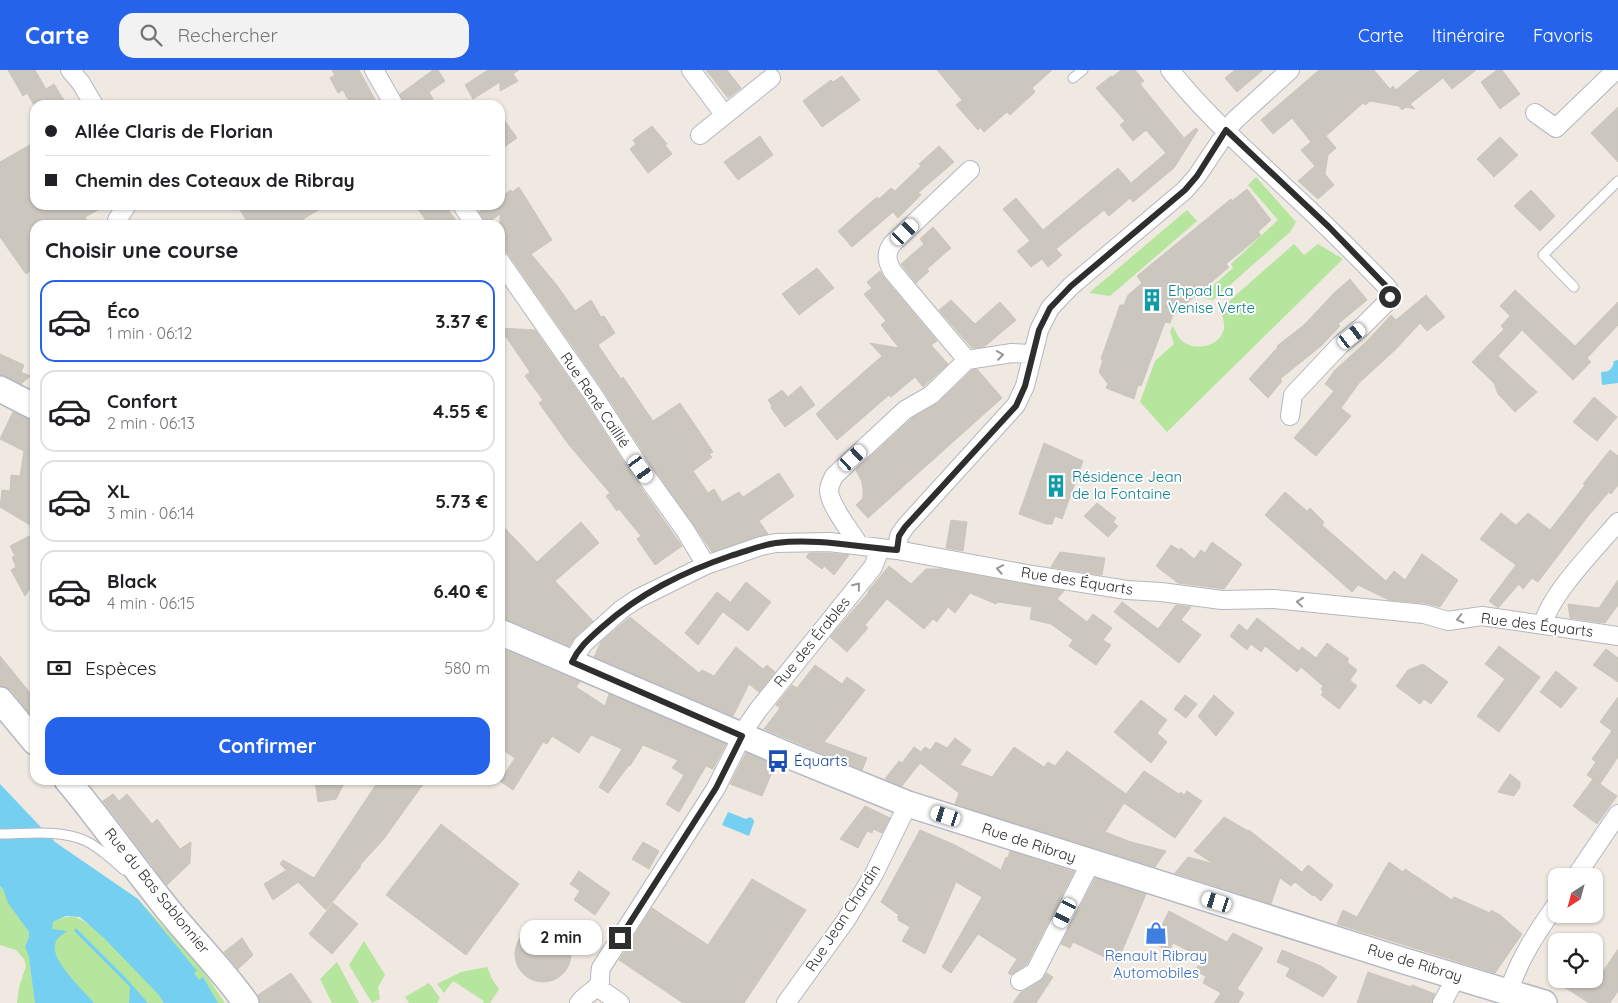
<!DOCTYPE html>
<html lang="fr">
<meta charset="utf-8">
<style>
body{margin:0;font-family:Quicksand,sans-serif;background:#f2f2f2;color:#202124;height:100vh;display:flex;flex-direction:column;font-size:19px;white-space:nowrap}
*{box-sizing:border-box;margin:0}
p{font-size:16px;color:#757577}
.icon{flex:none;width:28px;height:28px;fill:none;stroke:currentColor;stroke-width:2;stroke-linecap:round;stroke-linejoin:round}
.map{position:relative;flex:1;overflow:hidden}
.details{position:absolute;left:30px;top:150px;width:475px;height:565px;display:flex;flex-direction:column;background:#fff;border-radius:15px;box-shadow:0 1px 4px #0004}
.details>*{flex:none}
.top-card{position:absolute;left:30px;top:30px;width:475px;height:110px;border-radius:15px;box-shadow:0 1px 4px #0004;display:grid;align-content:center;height:110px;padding:0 15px;background:#fff}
.needle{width:32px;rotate:216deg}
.tools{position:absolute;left:1548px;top:798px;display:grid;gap:10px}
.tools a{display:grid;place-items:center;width:55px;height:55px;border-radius:10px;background:#fff;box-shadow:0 1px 4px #0004;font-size:25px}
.end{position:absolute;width:22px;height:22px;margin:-11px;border:6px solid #2e2e2e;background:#fff;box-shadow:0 0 0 2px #fff}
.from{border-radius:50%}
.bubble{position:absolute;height:35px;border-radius:15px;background:#fff;box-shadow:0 1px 4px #0004;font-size:16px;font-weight:800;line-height:35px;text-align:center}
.car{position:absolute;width:15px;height:30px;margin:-15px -8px;border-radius:6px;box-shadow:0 0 4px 1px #0007;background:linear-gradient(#fff 24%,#345 0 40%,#fff 0 76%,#345 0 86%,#fff 0)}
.top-card b{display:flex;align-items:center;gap:18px;height:48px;font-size:19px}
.top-card b+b{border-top:1px solid #e0e0e0}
.top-card i{width:12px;height:12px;background:#202124}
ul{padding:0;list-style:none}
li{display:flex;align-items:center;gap:15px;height:82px;margin:0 10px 8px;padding:0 5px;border:2px solid #e0e0e0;border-radius:15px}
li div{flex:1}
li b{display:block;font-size:19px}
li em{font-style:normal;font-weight:800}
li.selected{border-color:#2563eb}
li>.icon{width:45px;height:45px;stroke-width:1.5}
h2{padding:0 15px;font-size:22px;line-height:60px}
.pay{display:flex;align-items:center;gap:12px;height:55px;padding:0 15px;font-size:19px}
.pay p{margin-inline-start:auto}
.primary-button{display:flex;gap:10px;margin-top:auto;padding:10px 15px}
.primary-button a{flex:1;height:58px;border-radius:15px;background:#2563eb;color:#fff;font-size:20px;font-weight:800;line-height:58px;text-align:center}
header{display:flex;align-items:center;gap:30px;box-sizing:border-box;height:70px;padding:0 25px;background:#2563eb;color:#fff}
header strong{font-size:24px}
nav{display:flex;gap:28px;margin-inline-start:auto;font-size:18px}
.search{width:350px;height:45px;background:#f2f2f2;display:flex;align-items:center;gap:12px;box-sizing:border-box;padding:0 18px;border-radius:15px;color:#757577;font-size:19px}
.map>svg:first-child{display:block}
.green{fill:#b6e59e}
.water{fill:#75cff0}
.building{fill:#cbc7bf;stroke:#cbc5ba}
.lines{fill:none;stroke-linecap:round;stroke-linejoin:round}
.lane-casing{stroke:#b4b7c1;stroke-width:11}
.street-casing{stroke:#b4b7c1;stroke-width:20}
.secondary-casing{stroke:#b4b7c1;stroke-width:28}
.lane{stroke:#fff;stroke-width:9}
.street{stroke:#fff;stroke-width:18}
.secondary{stroke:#fff;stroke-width:25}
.oneway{stroke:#969696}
.route{stroke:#2e2e2e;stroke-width:6}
.labels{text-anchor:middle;stroke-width:4;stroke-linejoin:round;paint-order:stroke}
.culture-label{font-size:15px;fill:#0d838f;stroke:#fff;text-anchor:start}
.street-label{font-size:15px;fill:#2e2e2e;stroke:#fff}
.transit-label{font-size:15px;fill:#164399;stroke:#fff;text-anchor:start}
.shop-label{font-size:15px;fill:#366cbe;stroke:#fff}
</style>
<header>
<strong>Carte</strong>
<div class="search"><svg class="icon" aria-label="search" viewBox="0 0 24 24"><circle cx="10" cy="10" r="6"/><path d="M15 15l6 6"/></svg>Rechercher</div>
<nav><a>Carte</a><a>Itinéraire</a><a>Favoris</a></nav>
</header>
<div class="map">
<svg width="1618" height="933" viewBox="0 0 1618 933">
<rect width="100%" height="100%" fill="#efe9e1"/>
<path class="green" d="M1256 107 1296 152 1290 162 1213 230 1200 227 1233 198 1231 194 1278 150 1248 115Z
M1187 140 1197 151 1110 226 1089 223Z
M1294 174 1304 185 1318 174 1343 189 1167 362 1140 332 1155 291 1174 274 1170 261 1173 256C1175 260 1178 267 1181 270 1194 282 1220 277 1224 259 1225 252 1222 245 1220 239Z
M0 816 3 819 9 833 53 852C72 843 78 846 94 859L138 829 201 898 225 933H17L19 917 26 896 24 889 16 880 0 875Z
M364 871 385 905 378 917 380 929 372 933 349 895Z
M337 892 359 933H332L320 909Z
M487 897 492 909 499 919 490 933H483L484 931 453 911 444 923 437 914 461 902Z
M429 913 440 928 437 933H409L405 927Z"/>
<path class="water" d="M1618 290V313L1602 315 1601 302C1609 302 1613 299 1614 291Z
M0 714 55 772 138 829 197 901 194 903 199 910 203 907 218 933H164L158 924 104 868 80 847 66 846 53 852 52 859 67 861C62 865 56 868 55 875 51 891 84 921 94 933H35L29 887 25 877 29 867V862L8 833 3 819 0 816Z
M728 742 746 749 750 747 753 749 754 752 749 766 722 755Z
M76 858 126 908 148 933H129L130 917 74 861Z"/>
<path class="building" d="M8 0H35L46 19 54 14 67 35H34L27 23 23 26Z
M332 0H359L378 35H351L343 20 338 23 330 8 335 5Z
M433 0H438L445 11 429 22 433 29 423 35H405L400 24Z
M488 0H519L513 4 518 11 500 21V12L473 29 465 15Z
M706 0H727L741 18 728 28Z
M937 0H1052L1032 18 1035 22 1010 45 1007 42 984 62 980 57 978 60 956 35 962 30Z
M1121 0H1135L1144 11 1140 14 1184 68 1196 58 1198 60 1174 98 1151 117 1133 132 1130 128 1109 146 1104 140 1056 179 1062 185 1048 197 1042 189 1031 197 1017 181 1030 171 1003 139 1016 128 1043 160 1118 98 1131 113 1166 83 1146 60 1133 71 1120 55 1125 51 1096 18 1111 6 1112 7Z
M1235 0H1263L1237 22 1225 8Z
M1319 0H1374L1390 19 1393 16 1396 20 1420 0H1476L1452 19 1443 8 1410 34 1415 39 1406 37 1402 40 1399 36 1370 31 1365 35 1363 33 1326 66 1336 78 1328 85 1325 104 1334 115 1318 129 1298 111 1315 96 1301 80 1311 72 1292 48 1273 64 1261 50Z
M1497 0H1502L1520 24 1500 39 1481 12Z
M842 6 860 30 822 57 803 31 831 10 833 12Z
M1618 37V92L1591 63Z
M500 44 517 68 500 80Z
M652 56 667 74 665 75 672 84 648 103 630 79 636 74 633 70Z
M760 66 773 85 738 110 724 92Z
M1500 67 1518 85 1494 107 1477 89Z
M35 72V135H107L85 147 90 155H35V198L26 204 0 167V92Z
M939 76 954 92 918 123 921 125 898 148 893 142 852 177 838 161 877 127 879 129 891 118 895 121 921 96 919 94Z
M519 117 552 170 531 184 556 214 575 241 591 230 601 247 604 246 615 263 598 275 621 309 623 307 653 351 680 333 713 382 709 384 712 387 693 401 708 423 714 419 722 432 739 422 743 427 779 403 794 426 759 451 768 464 712 482 700 464 650 393 601 317 509 185 500 175V144L486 154 479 142 489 135H500V127L511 120 512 122Z
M1247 119 1271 150 1258 162 1261 165 1226 194 1229 197 1173 245 1170 253 1165 252 1141 316 1138 315 1134 329 1106 318 1108 314 1099 302 1103 290 1101 289 1120 235H1124L1128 225 1142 213 1137 206 1231 129 1232 131Z
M1531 120 1555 146 1540 161 1514 136Z
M237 135H326L294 155H249Z
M415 135H451L452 139 449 141 459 155H438L434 150 428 153Z
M933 157 951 178 927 199 929 201 916 213 901 194 924 174 920 169Z
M817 198 834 218 799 245 782 224Z
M880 201 885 209 937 271 931 275 948 294 923 317 915 307 891 327 889 325 837 370 816 344 882 286 870 273 899 278 881 255 886 251 864 224 872 218 867 212Z
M1350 209 1367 230 1338 254 1340 256 1321 276 1280 309 1282 311 1268 328 1249 309 1278 277 1277 276 1304 255 1335 222Z
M1515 220 1575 276 1618 232V255L1587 288 1591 292 1573 310 1522 260 1498 286 1537 322 1515 342 1498 324 1494 313 1472 292 1504 259 1501 256 1510 246 1500 236Z
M1426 225 1445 247 1427 261 1420 253 1396 279 1359 313 1341 338 1351 346 1316 386 1294 368 1334 321 1325 314 1335 300 1368 270 1391 245 1396 250Z
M951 230 975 254 1000 232 1016 250 984 277 972 278 939 240Z
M500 258 535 260 583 329 632 405 682 476 655 495 637 469 641 466 619 439 617 441 606 426 610 423 569 375 539 333 543 330 525 306 530 302Z
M0 284 24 295 21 302 30 306 21 314 0 305Z
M977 299 1002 328 868 448 856 435 863 428V420L862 412 856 400 912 348 938 333 972 300Z
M801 316 815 335 785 357 771 338 772 336 768 330 782 320 788 327Z
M1594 327 1617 347 1597 371 1573 352Z
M13 342 35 352V420L29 432 35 435V458L0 437 2 420 10 421 11 405 20 406 24 381 0 369Z
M1044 373 1083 391 1062 449 1055 446 1052 454H1046L1019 444Z
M1610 380 1618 386V415L1611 424 1609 422 1589 445 1538 512 1532 508 1523 519 1519 514 1498 538 1497 537 1489 531 1516 495 1480 469 1501 443 1516 455 1528 443 1550 460 1585 415 1583 414Z
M1285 422 1307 441 1310 438 1324 452 1322 455 1386 511 1394 501 1405 510 1422 484 1458 510 1440 537 1425 533 1389 530 1358 515 1352 522 1265 445Z
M1097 433 1116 448 1113 452 1118 456 1108 467 1084 446Z
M951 450 967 452 963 481 946 478Z
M581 452 599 473 555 511 593 551 576 566 569 576 506 549 500 548V453L537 492Z
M35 463V511L25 526 11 500 16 497 12 487 15 486 10 476Z
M1212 472 1242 494 1224 519 1178 513 1156 496 1171 475 1179 480 1181 478 1194 489 1201 480 1205 483Z
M1060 482 1105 488 1102 505 1051 497Z
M809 483H828L849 485 834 505 824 496 822 499 806 487Z
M889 496 911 514 926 499H943L1064 521 1057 529 1087 552 1093 544 1112 558 1103 570 1111 575 1096 595 1069 576 1073 570 1051 554 1030 549 1032 537 998 532 996 534 970 523 955 543 948 537 937 552 933 549 924 559 887 529 865 555 868 558 847 582 830 567 869 522 868 521Z
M1618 510V535L1605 553 1570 548 1568 534 1599 538Z
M746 512 771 532 748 561 723 542Z
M717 522 730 532 698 575 685 563Z
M1122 532 1158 559 1176 535 1191 537 1181 550 1201 565 1179 593 1114 542Z
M630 547 699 603 702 600 714 606 736 577 763 599 767 595 775 602 759 622 749 614 733 646 594 587 601 572Z
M1257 548 1299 581 1302 577 1316 588 1327 573 1349 589 1347 592 1357 600 1350 610 1357 616 1339 639 1321 625 1323 622 1321 619 1323 616 1301 597 1297 602 1265 576 1261 582 1251 574 1247 580 1230 566 1239 554 1247 561Z
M1499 576 1540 607 1499 662 1477 646 1505 609 1485 594Z
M500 578 580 612 576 617 605 636 609 624 726 674 713 699 706 696 679 742 666 734 684 705 672 698 678 690 643 675 630 696 629 695 608 723 599 717 622 679 591 665 579 683 552 666 547 674 543 672 513 720 500 711 515 688 500 678Z
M1606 579 1618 588V612L1593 595Z
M0 586 35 629V650L11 620 5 617 0 616Z
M1423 594 1448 612 1431 634 1424 629 1420 634 1396 616 1408 600Z
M815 595 842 614 847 607 865 620 824 672 867 688 862 700 764 659 780 638 776 635 792 615 797 618Z
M1556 601 1577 618 1561 638 1540 622Z
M1185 625 1197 634 1186 648 1174 639Z
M1214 625 1234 643 1216 666 1198 646Z
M1618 627V687L1600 714 1587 705 1596 692 1592 689 1612 661 1600 652Z
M1141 630 1167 650 1157 663 1167 672 1151 693 1114 662Z
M955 668 971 680 960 695 992 707 1014 677 1044 697 1048 692 1055 696 1067 681 1126 724 1144 701 1179 724 1181 722 1184 725 1187 721 1202 731 1175 768 1124 733 1105 762 1131 772 1166 781 1155 797 955 734 959 723 920 693 902 716 885 709 899 691 902 693 914 677 921 682 925 677 930 680 936 672 947 678Z
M746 683 775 695 762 726 730 714Z
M1510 704 1520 712V717L1514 726 1498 722Z
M1593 709 1617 726 1597 754 1573 736Z
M315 710H346L336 729 318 732Z
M379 710H426L383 770 360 795 361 796 326 840 298 812 273 830 264 814 285 801 288 802 280 794 283 790 314 808Z
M113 724 119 731 127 724 152 754 157 749 180 779 191 772 190 793 167 815 103 731Z
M865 736 890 748 882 763 873 759 872 763 867 761 858 778 840 769Z
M1224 747 1248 761 1249 760 1302 802 1308 795 1333 815 1321 831 1314 825 1313 826 1295 812 1291 816 1280 808 1271 834 1175 803 1188 787 1214 794 1194 781Z
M441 754 519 814 466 885 386 825Z
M920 760 955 775 1001 800 1006 787 1008 788 1010 781 1074 802 1027 894 1011 905 1008 903 1017 889 978 864 951 903 942 897 982 827 956 812 925 884 902 871 910 857 898 850 899 848 897 847 899 845 881 832Z
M643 772 659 781 649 799 632 789Z
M1389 792 1403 802 1405 799 1452 830 1454 827 1490 843 1491 840 1500 845 1522 864 1495 903 1337 854 1343 840 1357 847Z
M579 801 610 823 595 845 574 830 580 821 570 814Z
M1095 808 1146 824 1117 893 1073 872 1070 878 1061 874Z
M752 809 806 840 744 933H683L619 890 652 838 708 875Z
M333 833 358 854 332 884 309 864Z
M1169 841 1227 872 1233 863 1263 878 1237 919 1244 923 1238 933H1214L1221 923 1203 913 1206 906 1195 901 1203 888 1173 873 1169 881 1153 873Z
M515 884a28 28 0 1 1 56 0a28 28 0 1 1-56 0Z
M242 868 253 885 238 899 224 882Z
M1618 879V921L1610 933H1589L1552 909H1594V902L1600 906Z
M1282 880 1321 896 1337 907 1323 927 1286 906 1290 898 1277 892Z
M1368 902 1411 917 1412 915 1435 924 1431 933H1357Z
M291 903 312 933H260L258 925Z
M1047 903 1053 907 1036 933H1013L1021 922 1040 911Z"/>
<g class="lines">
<defs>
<path id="lane" d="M1073 8 1083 0
M1574 217 1543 185 1618 111
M0 764C27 764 61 759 86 771 100 778 113 790 124 800"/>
<path id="street" d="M70 0 81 13 94 35
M374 0 394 35
M691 0 724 44
M1170 0C1204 43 1246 80 1286 118 1321 150 1354 183 1387 217L1390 222 1388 231 1363 256 1340 275 1293 325 1290 346
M1535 43 1556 58 1616 0
M700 65 771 8
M462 135 475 155
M117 150 127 135
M500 191 592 323 641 399 685 460 706 495
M967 290 893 202C887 192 885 184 892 174L970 100
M856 475V470C848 458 830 435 829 421 829 415 832 411 834 406L905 340 931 325 967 290 1012 283 1032 284
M897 480 899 466 905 457 1016 335 1025 316 1039 260 1050 238 1071 216 1185 120 1197 106 1234 51 1290 0
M1543 555C1549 525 1598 476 1618 452
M572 592 583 574 622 539 637 529 706 495 761 476 776 473 829 472 897 480 1032 505 1127 520 1161 522 1222 530 1274 529 1424 544 1448 551 1482 546 1618 566
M1576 806 1618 744
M1020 911 1035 902 1091 792
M597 917 620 933
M1509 921C1519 889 1537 862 1556 835
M579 933C584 925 599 918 600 912 600 907 600 903 601 898L716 718 747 656 758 640 873 497 880 479
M786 933 846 850 874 804 908 734
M1442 933 1457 906"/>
<path id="secondary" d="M0 319 35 337
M500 562 785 684 908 734 1398 889 1544 933
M0 630 35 672
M67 710C99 748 127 788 158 827 186 864 219 895 246 933"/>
</defs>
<use href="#lane" class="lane-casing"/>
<use href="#street" class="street-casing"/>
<use href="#secondary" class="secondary-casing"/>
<use href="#lane" class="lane"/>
<use href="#street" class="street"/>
<use href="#secondary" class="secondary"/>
</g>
<defs><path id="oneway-chevron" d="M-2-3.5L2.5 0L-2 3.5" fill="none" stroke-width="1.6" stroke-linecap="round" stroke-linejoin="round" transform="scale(1.25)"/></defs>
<g class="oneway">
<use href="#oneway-chevron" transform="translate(1000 285) rotate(-8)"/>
<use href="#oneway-chevron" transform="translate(1000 499) rotate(-169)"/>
<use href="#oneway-chevron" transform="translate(857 516) rotate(-51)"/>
<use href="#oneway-chevron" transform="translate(1300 532) rotate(-174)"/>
<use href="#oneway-chevron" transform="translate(1460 549) rotate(167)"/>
</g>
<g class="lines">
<path class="route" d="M620 868 716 718 742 666 572 592C579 577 589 569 601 558 640 523 683 502 733 485 747 481 761 475 776 473 817 468 857 477 897 480L899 466 905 457 1016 336 1025 316 1039 260 1050 238 1071 216 1185 120 1197 106 1226 60 1329 157 1387 217 1390 222V227"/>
</g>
<defs>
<symbol id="building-bare" viewBox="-9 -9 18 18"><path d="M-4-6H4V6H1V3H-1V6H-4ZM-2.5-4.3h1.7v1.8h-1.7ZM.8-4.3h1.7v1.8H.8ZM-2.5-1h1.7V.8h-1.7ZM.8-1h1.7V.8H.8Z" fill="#0f9aa8" stroke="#fff" stroke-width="2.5" paint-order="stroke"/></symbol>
<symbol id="bus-bare" viewBox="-9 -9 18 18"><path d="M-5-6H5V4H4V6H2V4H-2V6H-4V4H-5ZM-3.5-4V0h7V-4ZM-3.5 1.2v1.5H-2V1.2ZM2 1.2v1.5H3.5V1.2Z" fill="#1a4fb4" stroke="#fff" stroke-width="2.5" paint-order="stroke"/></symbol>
<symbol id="shop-bare" viewBox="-9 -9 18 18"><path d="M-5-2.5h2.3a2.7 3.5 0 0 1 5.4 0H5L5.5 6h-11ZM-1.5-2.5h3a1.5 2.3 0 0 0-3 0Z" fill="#3f7fe0" stroke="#fff" stroke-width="2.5" paint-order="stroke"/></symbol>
</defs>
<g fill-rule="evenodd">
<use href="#building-bare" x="1136" y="214" width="32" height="32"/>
<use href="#building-bare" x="1040" y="400" width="32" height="32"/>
<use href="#bus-bare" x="762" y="675" width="32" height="32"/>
<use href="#shop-bare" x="1140" y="847" width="32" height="32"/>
</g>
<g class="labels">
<g class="culture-label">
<text x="1168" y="226">Ehpad La<tspan x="1168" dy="17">Venise Verte</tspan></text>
<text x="1072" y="412">Résidence Jean<tspan x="1072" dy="17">de la Fontaine</tspan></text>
</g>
<g class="street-label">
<text transform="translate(595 330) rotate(56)" y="5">Rue René Caillié</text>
<text transform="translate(1077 511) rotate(9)" y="5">Rue des Équarts</text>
<text transform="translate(1537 555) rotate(7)" y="5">Rue des Équarts</text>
<text transform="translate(812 572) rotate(-51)" y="5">Rue des Érables</text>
<text transform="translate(1029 773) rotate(18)" y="5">Rue de Ribray</text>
<text transform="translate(157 821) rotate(51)" y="5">Rue du Bas Sablonnier</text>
<text transform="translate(843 848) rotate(-57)" y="5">Rue Jean Chardin</text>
<text transform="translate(1415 893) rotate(17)" y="5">Rue de Ribray</text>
</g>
<g class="transit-label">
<text x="794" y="696">Équarts</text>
</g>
<g class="shop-label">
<text x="1156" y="891">Renault Ribray<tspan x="1156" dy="17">Automobiles</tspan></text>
</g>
</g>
</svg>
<div class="tools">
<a><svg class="needle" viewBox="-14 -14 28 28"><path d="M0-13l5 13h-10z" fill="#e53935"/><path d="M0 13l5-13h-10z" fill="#757577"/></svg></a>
<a><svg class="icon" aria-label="locate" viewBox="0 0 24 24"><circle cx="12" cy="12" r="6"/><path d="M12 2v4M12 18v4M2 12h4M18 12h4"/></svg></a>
</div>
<i class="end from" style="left:1390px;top:227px"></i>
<i class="end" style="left:620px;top:868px"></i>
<div class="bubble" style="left:520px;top:850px;width:82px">2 min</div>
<i class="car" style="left:905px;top:162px;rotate:46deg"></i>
<i class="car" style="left:1352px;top:266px;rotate:52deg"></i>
<i class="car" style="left:853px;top:388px;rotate:48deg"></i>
<i class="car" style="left:641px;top:399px;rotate:144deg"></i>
<i class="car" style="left:946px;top:746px;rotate:288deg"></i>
<i class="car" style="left:1217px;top:832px;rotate:288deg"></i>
<i class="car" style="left:1065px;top:843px;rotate:207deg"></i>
<div class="top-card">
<b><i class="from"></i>Allée Claris de Florian</b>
<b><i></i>Chemin des Coteaux de Ribray</b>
</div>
<section class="details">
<h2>Choisir une course</h2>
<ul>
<li class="selected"><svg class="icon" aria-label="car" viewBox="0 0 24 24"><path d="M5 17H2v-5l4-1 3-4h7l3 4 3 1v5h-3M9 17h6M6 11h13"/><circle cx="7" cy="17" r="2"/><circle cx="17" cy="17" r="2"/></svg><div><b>Éco</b><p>1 min · 06:12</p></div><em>3.37 €</em></li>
<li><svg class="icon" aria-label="car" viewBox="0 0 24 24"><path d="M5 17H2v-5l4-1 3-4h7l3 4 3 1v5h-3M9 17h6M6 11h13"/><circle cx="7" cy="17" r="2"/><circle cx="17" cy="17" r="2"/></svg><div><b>Confort</b><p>2 min · 06:13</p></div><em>4.55 €</em></li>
<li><svg class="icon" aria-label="car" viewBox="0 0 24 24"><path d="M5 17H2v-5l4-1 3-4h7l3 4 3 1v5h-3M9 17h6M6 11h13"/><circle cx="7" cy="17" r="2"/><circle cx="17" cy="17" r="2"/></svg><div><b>XL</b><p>3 min · 06:14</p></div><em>5.73 €</em></li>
<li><svg class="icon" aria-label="car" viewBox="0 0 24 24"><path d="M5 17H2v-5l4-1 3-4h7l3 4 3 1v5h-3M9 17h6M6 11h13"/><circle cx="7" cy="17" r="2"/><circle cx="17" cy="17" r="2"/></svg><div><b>Black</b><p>4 min · 06:15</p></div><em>6.40 €</em></li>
</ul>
<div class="pay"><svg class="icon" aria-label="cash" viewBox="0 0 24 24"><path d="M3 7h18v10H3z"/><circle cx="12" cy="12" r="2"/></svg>Espèces<p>580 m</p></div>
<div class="primary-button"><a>Confirmer</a></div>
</section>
</div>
